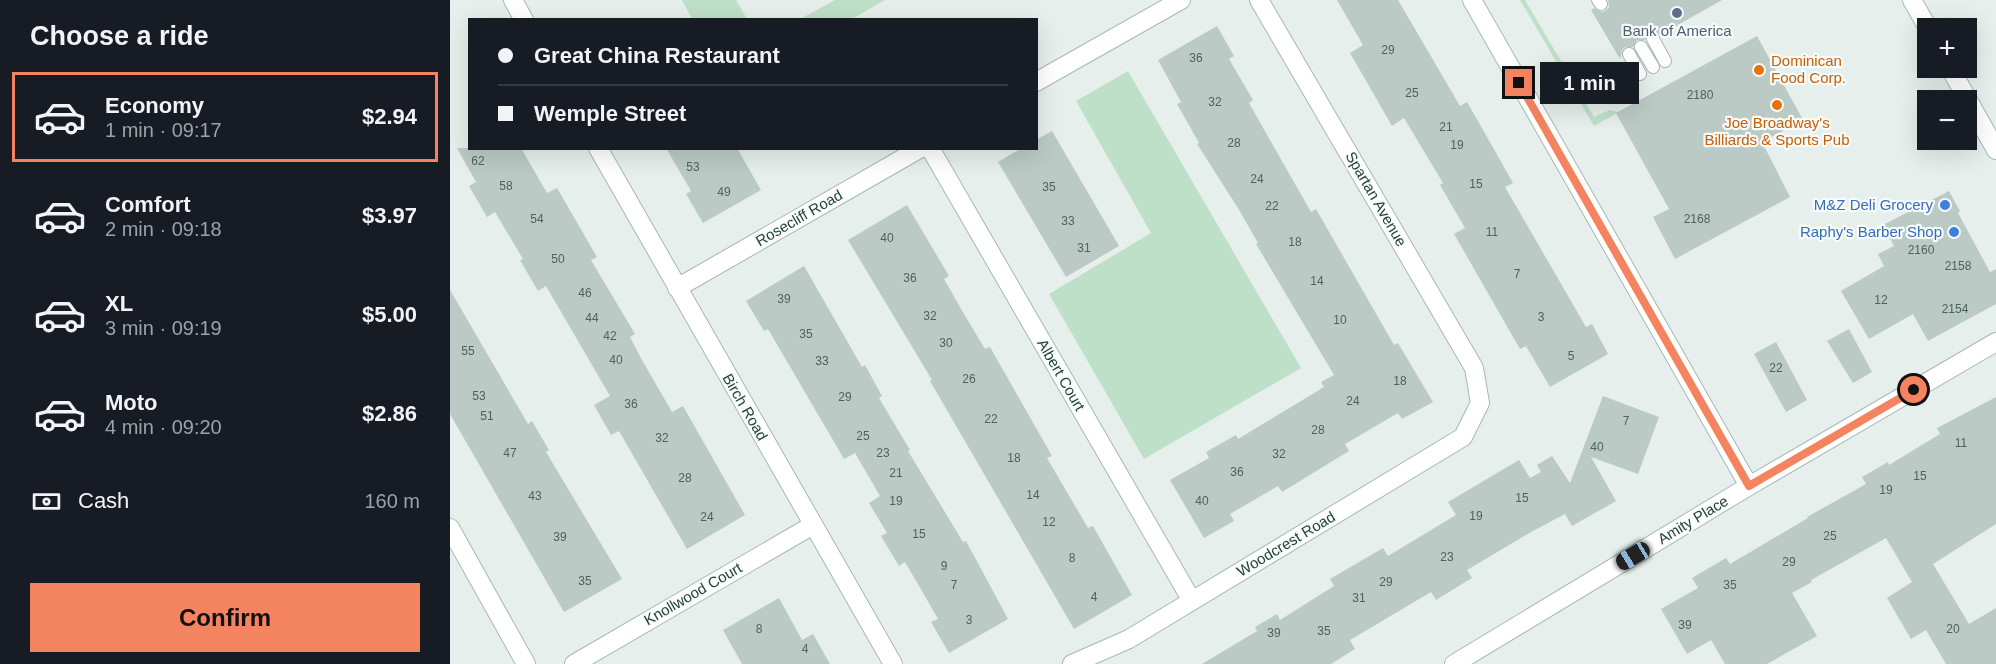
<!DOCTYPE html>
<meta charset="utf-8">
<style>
body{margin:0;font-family:Arial,sans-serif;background:#242831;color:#f1f3f6;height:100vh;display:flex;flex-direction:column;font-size:22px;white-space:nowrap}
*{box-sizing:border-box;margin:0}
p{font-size:20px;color:#9ea1a6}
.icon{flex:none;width:33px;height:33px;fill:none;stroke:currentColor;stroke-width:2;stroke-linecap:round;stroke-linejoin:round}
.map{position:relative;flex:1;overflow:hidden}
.panel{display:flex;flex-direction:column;background:#171b24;width:450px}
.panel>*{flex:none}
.top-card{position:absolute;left:18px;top:18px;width:570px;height:132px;border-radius:0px;box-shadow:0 6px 24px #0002;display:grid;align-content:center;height:132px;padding:0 30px;background:#171b24}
.buttons{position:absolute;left:1467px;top:18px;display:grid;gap:12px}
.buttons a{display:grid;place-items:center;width:60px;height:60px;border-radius:0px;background:#171b24;box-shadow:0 6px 24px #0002;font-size:30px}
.end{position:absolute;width:27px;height:27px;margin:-14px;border:8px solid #f4845f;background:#111;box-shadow:0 0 0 3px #111}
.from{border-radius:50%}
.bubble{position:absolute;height:42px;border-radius:0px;background:#171b24;box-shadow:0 6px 24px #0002;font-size:20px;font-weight:600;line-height:42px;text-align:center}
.car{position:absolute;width:18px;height:36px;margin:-18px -9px;border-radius:8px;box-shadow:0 0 4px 2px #0007;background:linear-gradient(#222 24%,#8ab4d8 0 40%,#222 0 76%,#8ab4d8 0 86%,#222 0)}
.top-card b{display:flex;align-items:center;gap:21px;height:57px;font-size:22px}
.top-card b+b{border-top:2px solid #363941}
.top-card i{width:15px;height:15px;background:#f1f3f6}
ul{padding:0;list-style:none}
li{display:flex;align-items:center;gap:18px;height:90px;margin:0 12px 9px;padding:0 18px;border:3px solid transparent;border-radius:0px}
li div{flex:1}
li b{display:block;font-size:22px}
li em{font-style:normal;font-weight:600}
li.active{border-color:#f4845f}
li>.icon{width:54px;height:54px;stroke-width:1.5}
h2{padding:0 30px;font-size:27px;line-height:72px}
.pay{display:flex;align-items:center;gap:15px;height:66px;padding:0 30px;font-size:22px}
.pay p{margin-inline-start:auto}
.cta{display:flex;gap:12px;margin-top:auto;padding:12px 30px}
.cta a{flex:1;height:69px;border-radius:0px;background:#f4845f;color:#111;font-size:24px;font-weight:600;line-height:69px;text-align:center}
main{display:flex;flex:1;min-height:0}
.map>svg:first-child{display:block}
.green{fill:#bfe0c8}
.building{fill:#bbcac4}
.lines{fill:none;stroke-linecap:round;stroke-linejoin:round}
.lane-casing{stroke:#a8b8b2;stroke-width:14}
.street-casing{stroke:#a8b8b2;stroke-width:20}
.secondary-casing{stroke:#a4bbb3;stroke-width:20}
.lane{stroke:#fff;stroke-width:12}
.street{stroke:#fff;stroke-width:18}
.secondary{stroke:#fff;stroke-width:18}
.route{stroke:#f4845f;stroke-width:8}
.service-dot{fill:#5c6f8a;stroke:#f7fbf9;stroke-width:2}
.food-dot{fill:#e8710a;stroke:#f7fbf9;stroke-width:2}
.shop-dot{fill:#3f7fe0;stroke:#f7fbf9;stroke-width:2}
.labels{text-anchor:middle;stroke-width:4.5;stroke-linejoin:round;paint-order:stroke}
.number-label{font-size:12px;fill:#4a645c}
.service-label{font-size:15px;fill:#4e5e75;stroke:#f7fbf9}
.food-label{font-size:15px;fill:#c56008;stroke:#f7fbf9;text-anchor:start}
.street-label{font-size:15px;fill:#24423a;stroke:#f7fbf9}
.shop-label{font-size:15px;fill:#366cbe;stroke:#f7fbf9;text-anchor:end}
</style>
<main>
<section class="panel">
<h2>Choose a ride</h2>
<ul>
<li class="active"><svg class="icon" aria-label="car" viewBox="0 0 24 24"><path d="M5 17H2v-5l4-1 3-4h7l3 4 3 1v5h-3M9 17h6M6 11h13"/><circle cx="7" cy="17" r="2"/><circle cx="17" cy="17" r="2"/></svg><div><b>Economy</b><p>1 min · 09:17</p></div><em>$2.94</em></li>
<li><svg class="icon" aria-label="car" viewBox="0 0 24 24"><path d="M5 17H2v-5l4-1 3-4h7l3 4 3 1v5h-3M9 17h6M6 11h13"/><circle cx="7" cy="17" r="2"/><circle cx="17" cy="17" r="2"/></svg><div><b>Comfort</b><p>2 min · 09:18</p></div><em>$3.97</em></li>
<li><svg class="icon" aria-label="car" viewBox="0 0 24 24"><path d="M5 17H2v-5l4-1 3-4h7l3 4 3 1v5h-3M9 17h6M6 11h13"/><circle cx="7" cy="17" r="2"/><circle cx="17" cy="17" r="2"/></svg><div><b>XL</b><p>3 min · 09:19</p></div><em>$5.00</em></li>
<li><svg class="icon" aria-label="car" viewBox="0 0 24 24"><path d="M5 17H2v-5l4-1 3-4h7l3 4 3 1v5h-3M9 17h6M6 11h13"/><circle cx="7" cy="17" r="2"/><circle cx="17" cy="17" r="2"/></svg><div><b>Moto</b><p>4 min · 09:20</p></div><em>$2.86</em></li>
</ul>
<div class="pay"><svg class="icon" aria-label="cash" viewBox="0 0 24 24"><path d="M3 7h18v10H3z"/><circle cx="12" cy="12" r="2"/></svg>Cash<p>160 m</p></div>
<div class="cta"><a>Confirm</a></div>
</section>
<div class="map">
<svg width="1546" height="664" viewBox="0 0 1546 664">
<rect width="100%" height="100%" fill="#e6efeb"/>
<path class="green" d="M232 0H286L297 19H242Z
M385 0H435L402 19H350Z
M1070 0H1075L1144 117 1160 110 1169 112 1144 126Z
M678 71 851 368 694 459 599 294 701 233 626 101Z"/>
<path class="building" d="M887 0H948L1010 106 1017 102 1028 121 1063 183 1055 187 1136 327 1142 324 1158 354 1100 387 1076 346 1070 349 1004 234 1015 228 990 185 993 183 954 118 942 126 900 53 913 45Z
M1158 0H1272L1210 35 1204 31 1199 32 1195 40H1187L1183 47H1175L1172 50 1170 59 1141 10 1144 8 1151 12 1155 11 1159 7Z
M767 26 784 56 779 59 803 100 799 103 861 212 866 209 944 345 948 343 983 402 952 419 948 413 895 444 899 451 832 492 828 486 780 514 784 521 754 538 720 480 759 458 756 452 786 435 788 439 874 387 871 382 884 375 806 244 808 243 788 208 747 144 749 143 727 104 731 102 708 60Z
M1307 36 1353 120 1312 142 1340 197 1225 259 1203 217 1219 209 1166 113Z
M602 131 669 246 616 277 548 162 572 148H586V140Z
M7 148H71L97 193 107 188 147 257 141 260 185 334 180 337 192 360 222 412 233 406 295 515 237 549 169 431 161 435 144 405 160 396 96 286 88 291 70 260 73 259 45 212 37 217 19 186 26 182Z
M216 148H287L311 190 253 223 236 194 241 191Z
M1499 191 1510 211 1508 213 1540 272 1546 269V304L1478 341 1463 314 1419 339 1391 291 1434 266 1428 254 1444 246 1433 225Z
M457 205 499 276 494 279 514 314 535 349 540 347 602 456 597 458 638 528 643 526 682 595 624 629 480 381 482 380 398 240Z
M354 266 412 367 415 365 432 396 429 398 460 450 458 451 513 542 516 541 558 619 499 653 481 622 488 619 472 591 455 562 449 566 431 536 437 533 419 503 430 496 405 453 394 459 318 329 314 331 296 301Z
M0 290 78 424 82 421 99 450 96 452 172 579 114 612 0 414Z
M1399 329 1422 372 1403 383 1377 341Z
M1326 342 1357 400 1336 412 1304 354Z
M1153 396 1209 417 1188 474 1141 457 1166 501 1122 526 1115 514 1081 532 1017 570 1022 578 986 600 981 592 900 640 905 649 881 664H752L807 631 805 627 827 614 830 620 884 586 880 579 933 548 938 556 1006 515 998 502 1069 460 1080 478 1091 472 1087 465 1102 456 1120 483Z
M1546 397V524L1483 564 1519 624 1546 608V664H1496L1476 630 1461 639 1437 598 1462 582 1436 538 1361 580 1362 582 1342 593 1367 636 1317 664H1275L1261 640 1237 654 1211 609 1248 588 1242 578 1276 558 1280 564 1358 518 1357 517 1416 484 1412 477 1438 462 1439 465 1490 434 1487 428Z
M329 598 352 640 363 634 380 664H292L273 630Z"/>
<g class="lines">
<defs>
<path id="lane" d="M1148 0 1151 4
M1203 39 1215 61
M1191 47 1203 67
M1179 54 1190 74"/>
<path id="street" d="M63 0 74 20
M1022 0 1299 486
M586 82 731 0
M148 148 443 664
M480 148 742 601
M227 288 471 148
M0 528 76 664
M124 664 363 525
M622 664 679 639 1013 437 1030 403 1024 368 809 0
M1004 664 1299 486 1546 342"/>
<path id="secondary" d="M1462 0 1478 28
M1500 68 1546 150"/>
</defs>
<use href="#lane" class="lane-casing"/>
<use href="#street" class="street-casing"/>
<use href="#secondary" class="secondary-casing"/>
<use href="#lane" class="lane"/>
<use href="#street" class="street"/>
<use href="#secondary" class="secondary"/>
</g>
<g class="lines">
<path class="route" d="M1069 83 1299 486 1464 390"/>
</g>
<circle class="service-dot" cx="1227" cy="13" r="6"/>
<g class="food-dot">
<circle cx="1309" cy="70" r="6"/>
<circle cx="1327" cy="105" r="6"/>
</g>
<g class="shop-dot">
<circle cx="1495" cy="205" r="6"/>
<circle cx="1504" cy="232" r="6"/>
</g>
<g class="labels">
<g class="number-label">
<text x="938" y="54">29</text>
<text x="746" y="62">36</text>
<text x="962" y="97">25</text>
<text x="1250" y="99">2180</text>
<text x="765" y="106">32</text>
<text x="996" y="131">21</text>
<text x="784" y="147">28</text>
<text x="1007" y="149">19</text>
<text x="28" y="165">62</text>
<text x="243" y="171">53</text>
<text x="807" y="183">24</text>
<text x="1026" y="188">15</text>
<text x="56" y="190">58</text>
<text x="599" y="191">35</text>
<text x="274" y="196">49</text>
<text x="822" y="210">22</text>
<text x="87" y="223">54</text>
<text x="1247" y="223">2168</text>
<text x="618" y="225">33</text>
<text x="1042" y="236">11</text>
<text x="437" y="242">40</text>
<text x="845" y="246">18</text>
<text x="634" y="252">31</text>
<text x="1471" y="254">2160</text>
<text x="108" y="263">50</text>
<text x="1508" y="270">2158</text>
<text x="1067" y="278">7</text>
<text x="460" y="282">36</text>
<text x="867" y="285">14</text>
<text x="135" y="297">46</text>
<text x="334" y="303">39</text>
<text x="1431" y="304">12</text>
<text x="1505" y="313">2154</text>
<text x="480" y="320">32</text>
<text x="1091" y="321">3</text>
<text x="142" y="322">44</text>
<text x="890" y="324">10</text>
<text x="356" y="338">35</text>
<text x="160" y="340">42</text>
<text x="496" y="347">30</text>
<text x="18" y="355">55</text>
<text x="1121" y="360">5</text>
<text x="166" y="364">40</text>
<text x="372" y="365">33</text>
<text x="1326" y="372">22</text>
<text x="519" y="383">26</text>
<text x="950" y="385">18</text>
<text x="29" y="400">53</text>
<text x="395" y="401">29</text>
<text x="903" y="405">24</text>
<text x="181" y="408">36</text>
<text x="37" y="420">51</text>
<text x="541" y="423">22</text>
<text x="1176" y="425">7</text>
<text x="868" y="434">28</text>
<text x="413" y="440">25</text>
<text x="212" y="442">32</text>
<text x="1511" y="447">11</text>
<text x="1147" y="451">40</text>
<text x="60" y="457">47</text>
<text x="433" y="457">23</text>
<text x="829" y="458">32</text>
<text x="564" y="462">18</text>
<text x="787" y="476">36</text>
<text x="446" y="477">21</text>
<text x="1470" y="480">15</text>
<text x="235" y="482">28</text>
<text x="1436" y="494">19</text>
<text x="583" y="499">14</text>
<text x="85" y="500">43</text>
<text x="1072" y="502">15</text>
<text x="446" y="505">19</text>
<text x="752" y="505">40</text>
<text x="1026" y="520">19</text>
<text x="257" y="521">24</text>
<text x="599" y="526">12</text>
<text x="469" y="538">15</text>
<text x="1380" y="540">25</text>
<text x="110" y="541">39</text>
<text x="997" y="561">23</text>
<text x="622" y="562">8</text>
<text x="1339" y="566">29</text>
<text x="494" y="570">9</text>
<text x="135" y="585">35</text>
<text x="936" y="586">29</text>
<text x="504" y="589">7</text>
<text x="1280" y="589">35</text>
<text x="644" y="601">4</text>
<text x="909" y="602">31</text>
<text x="519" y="624">3</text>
<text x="1235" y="629">39</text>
<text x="309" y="633">8</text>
<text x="1503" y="633">20</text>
<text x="874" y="635">35</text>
<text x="824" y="637">39</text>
<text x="355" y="653">4</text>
</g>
<g class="service-label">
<text x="1227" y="36">Bank of America</text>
</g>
<g class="food-label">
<text x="1321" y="66">Dominican<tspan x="1321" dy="17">Food Corp.</tspan></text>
<text x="1327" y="128" text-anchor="middle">Joe Broadway's<tspan x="1327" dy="17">Billiards &amp; Sports Pub</tspan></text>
</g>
<g class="street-label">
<text transform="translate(926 199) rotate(60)" y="5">Spartan Avenue</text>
<text transform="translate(349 218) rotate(-30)" y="5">Rosecliff Road</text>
<text transform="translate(611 375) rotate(60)" y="5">Albert Court</text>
<text transform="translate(295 407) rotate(60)" y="5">Birch Road</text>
<text transform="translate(1243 520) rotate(-31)" y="5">Amity Place</text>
<text transform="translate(836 544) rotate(-31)" y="5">Woodcrest Road</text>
<text transform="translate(243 594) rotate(-30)" y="5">Knollwood Court</text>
</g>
<g class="shop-label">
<text x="1483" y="210">M&amp;Z Deli Grocery</text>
<text x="1492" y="237">Raphy's Barber Shop</text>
</g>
</g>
</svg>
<div class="buttons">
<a>+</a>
<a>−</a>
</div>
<i class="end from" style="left:1464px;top:390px"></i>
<i class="end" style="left:1069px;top:83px"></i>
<div class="bubble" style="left:1090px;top:62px;width:99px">1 min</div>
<i class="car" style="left:1183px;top:556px;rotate:239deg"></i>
<div class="top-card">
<b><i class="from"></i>Great China Restaurant</b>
<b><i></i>Wemple Street</b>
</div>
</div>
</main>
